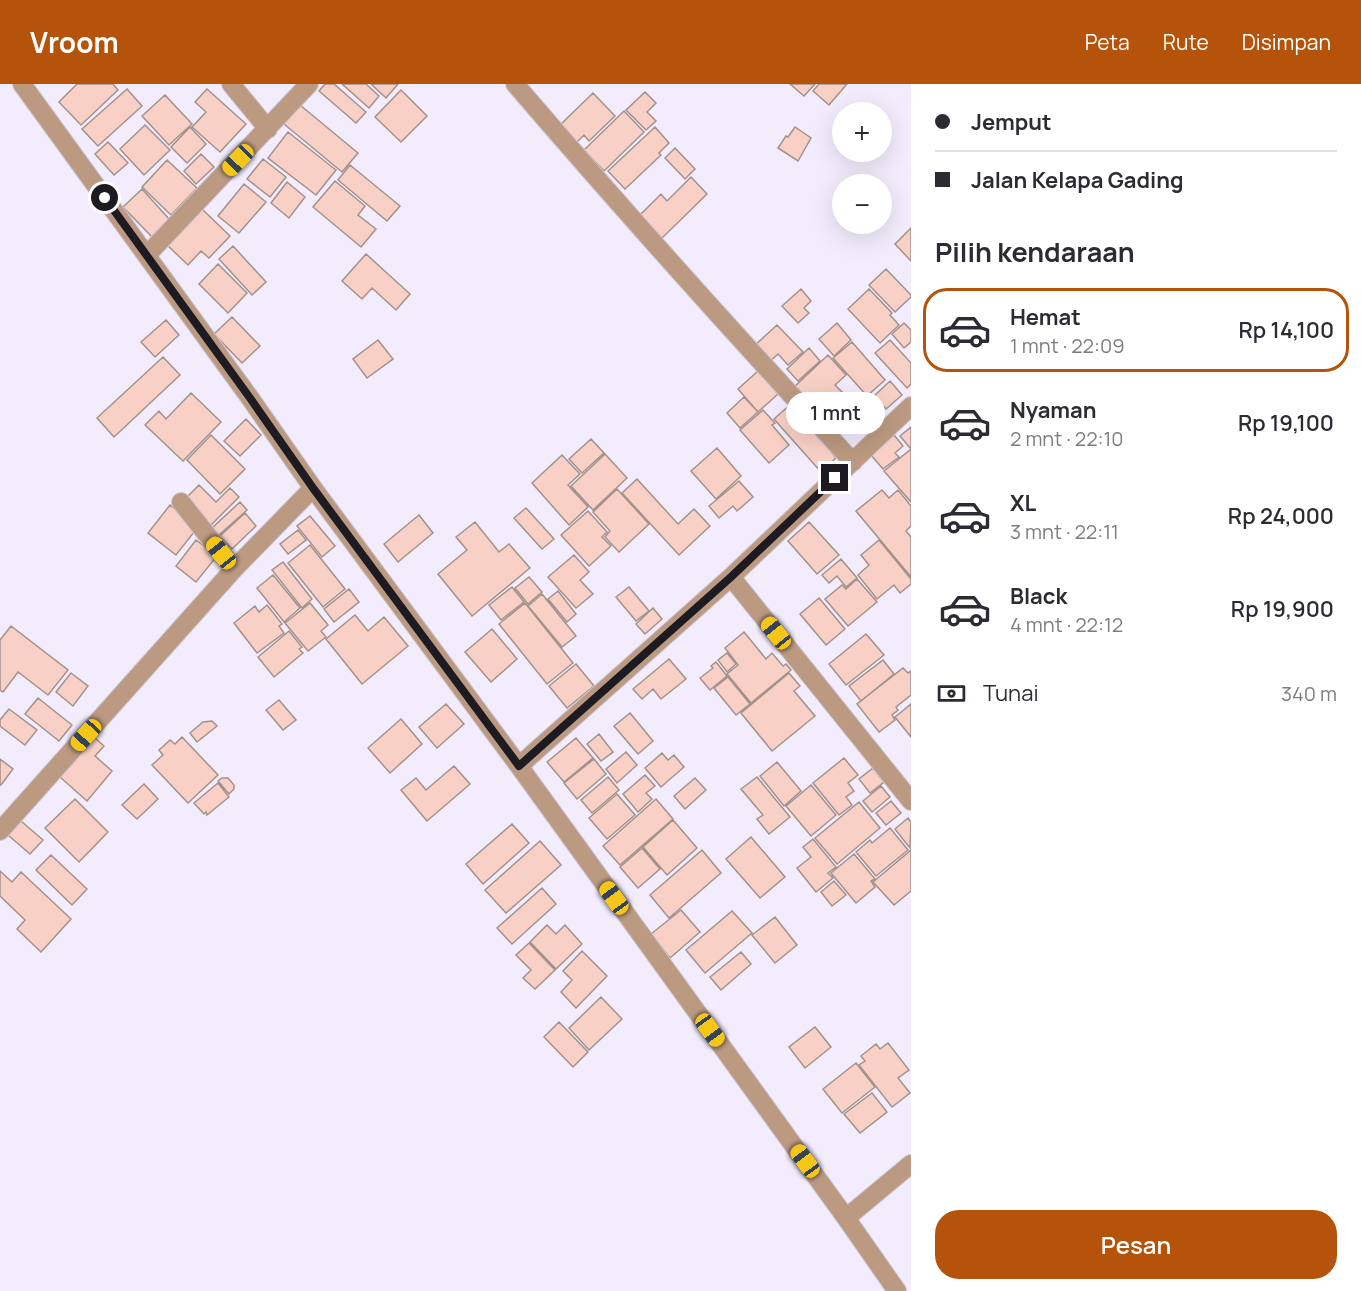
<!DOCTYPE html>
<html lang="id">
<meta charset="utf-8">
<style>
body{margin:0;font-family:Manrope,sans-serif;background:#f7f7f7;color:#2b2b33;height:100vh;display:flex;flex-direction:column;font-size:22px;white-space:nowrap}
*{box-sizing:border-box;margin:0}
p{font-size:20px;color:#7c7c81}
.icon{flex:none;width:33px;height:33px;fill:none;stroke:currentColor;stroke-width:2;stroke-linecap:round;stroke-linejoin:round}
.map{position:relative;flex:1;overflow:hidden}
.drawer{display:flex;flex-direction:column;background:#fff;width:450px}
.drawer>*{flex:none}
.guide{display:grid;align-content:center;height:132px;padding:0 24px;background:#fff}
.controls{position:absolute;left:832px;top:18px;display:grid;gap:12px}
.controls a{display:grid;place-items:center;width:60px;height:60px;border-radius:50%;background:#fff;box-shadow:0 6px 24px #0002;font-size:30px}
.end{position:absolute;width:27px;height:27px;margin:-14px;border:8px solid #1d1b21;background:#fff;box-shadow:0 0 0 3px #fff}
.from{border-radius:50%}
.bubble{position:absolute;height:42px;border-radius:21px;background:#fff;box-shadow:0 6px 24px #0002;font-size:20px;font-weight:600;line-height:42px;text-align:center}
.car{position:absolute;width:18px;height:36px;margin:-18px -9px;border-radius:8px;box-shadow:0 0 4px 2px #0007;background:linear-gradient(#f5c518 24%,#345 0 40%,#f5c518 0 76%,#345 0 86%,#f5c518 0)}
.guide b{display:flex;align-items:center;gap:21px;height:57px;font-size:22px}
.guide b+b{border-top:2px solid #e1e1e2}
.guide i{width:15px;height:15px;background:#2b2b33}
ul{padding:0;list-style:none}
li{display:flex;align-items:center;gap:18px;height:84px;margin:0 12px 9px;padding:0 12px;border:3px solid transparent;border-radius:24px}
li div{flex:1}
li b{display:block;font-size:22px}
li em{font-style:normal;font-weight:600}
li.active{border-color:#b45309}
li>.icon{width:54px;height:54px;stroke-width:1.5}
h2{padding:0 24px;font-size:27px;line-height:72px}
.pay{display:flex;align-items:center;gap:15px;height:66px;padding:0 24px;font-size:22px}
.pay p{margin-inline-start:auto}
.cta{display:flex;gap:12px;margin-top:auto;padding:12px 24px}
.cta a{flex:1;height:69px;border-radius:24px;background:#b45309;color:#fff;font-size:24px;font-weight:600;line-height:69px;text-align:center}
header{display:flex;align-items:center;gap:36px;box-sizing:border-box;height:84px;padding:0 30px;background:#b45309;color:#fff}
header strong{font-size:28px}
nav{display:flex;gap:33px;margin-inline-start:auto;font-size:21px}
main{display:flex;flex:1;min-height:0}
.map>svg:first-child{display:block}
.building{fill:#f8d0c6;stroke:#a3918c;stroke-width:1.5}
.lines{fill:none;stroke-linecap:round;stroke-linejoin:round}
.street-casing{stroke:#ccc6d5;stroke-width:20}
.street{stroke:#bc9a81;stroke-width:18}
.route{stroke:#1d1b21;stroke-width:8}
</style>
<header>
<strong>Vroom</strong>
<nav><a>Peta</a><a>Rute</a><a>Disimpan</a></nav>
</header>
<main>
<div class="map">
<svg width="911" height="1207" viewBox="0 0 911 1207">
<rect width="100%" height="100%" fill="#f2ecfd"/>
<path class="building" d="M77 0H113L118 6 81 41 59 18Z
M325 0H334L366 28 356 39 319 7Z
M342 0H366L379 12 369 24Z
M371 0H398L386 14Z
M790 0H815L804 12Z
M819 0H847L829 21 813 7Z
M127 5 142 22 98 62 82 45Z
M207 5 246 40 220 68 192 43 206 28 195 18Z
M401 6 427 32 401 58 375 33Z
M645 8 656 19 647 28 656 37 646 46 626 26Z
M593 9 615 32 589 57 584 51 576 59 559 42Z
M165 11 192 40 169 61 142 32Z
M300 21 358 69 342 88 284 40Z
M624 27 644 48 604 87 584 66Z
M145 41 170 66 144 91 120 65Z
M190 43 206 60 187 79 171 63Z
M655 43 669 59 659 69 661 71 625 105 608 87Z
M795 43 811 54 798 77 778 64 786 52 788 53Z
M288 48 336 86 316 111 268 74Z
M108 58 128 79 114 91 95 70Z
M675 64 695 85 685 95 665 74Z
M201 70 214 83 196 100 184 87Z
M263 75 286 93 270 113 247 95Z
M167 76 197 104 171 131 142 103Z
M350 81 400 122 387 137 338 96Z
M691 93 707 110 662 154 640 131 661 110 667 117Z
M335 97 365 122 358 131 376 145 361 163 313 123Z
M287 98 305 113 289 134 271 119Z
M244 100 266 118 239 149 218 132Z
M142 105 170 136 152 153 123 123Z
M201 124 230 152 209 174 201 167 188 181 167 161Z
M911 144V177L895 160Z
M233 162 266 198 252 211 219 175Z
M366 170 410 210 396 226 372 204 362 215 342 197Z
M218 180 247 209 228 229 199 200Z
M886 185 911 211V213L895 228 869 201Z
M801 205 811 217 804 224 809 229 798 239 782 222Z
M869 205 892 229 890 231 899 241 880 259 848 225Z
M232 233 260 262 242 279 214 250Z
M166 236 179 251 155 273 141 258Z
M837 239 851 256 834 272 819 255Z
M904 239 911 246V258L904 264 892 250Z
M777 241 803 268 788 281 778 270 767 280 752 264Z
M378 256 393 275 367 294 353 275Z
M890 256 911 279V300L907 304 875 269Z
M852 258 885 296 867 312 833 274Z
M809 264 820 277 798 297 787 285Z
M828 271 846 291 835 301 851 317 826 340 793 304Z
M163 273 180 291 114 353 97 334Z
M758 287 778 310 758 328 738 305Z
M890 297 902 311 886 325 874 312Z
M191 309 221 338 183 377 145 341 159 327 166 335Z
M744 313 758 328 740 344 727 329Z
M792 319 836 374 821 388 774 335Z
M763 326 775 339 772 341 789 361 769 379 740 346Z
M246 335 261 351 240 372 224 357Z
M911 343V418L884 387 911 365 900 352Z
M211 351 245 385 220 410 187 376Z
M894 351 903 362 895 369 899 373 883 385 871 371Z
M591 355 604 369 582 389 569 375Z
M717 364 741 392 716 415 691 387Z
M605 370 627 394 593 426 571 402Z
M562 371 580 390 568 401 588 423 569 441 532 399Z
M637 395 678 440 694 425 710 442 679 471 622 409Z
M739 397 753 413 737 427 733 422 719 434 709 422Z
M199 401 216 418 230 404 239 413 211 441 185 415Z
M617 405 649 440 619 468 605 453 610 447 593 428Z
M882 406 889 414 898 406 911 422V442L906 447 911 453V493L856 427Z
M240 418 247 426 219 451 212 444Z
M170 421 198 443 176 471 148 449Z
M526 424 554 455 542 465 514 434Z
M588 427 607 448 602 453 611 462 589 482 561 451Z
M245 429 256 442 232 465 220 452Z
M419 431 433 449 398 478 384 460Z
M310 432 335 462 322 473 297 442Z
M475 438 499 468 509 460 530 484 472 532 438 490 467 466 456 453Z
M809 438 839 471 817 490 788 457Z
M298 446 306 456 288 470 280 460Z
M196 456 217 472 196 498 176 482Z
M879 456 911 495V500L900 509 894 501 877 515 858 491 869 481 861 471Z
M310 461 345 505 323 523 288 479Z
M574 471 589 488 580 496 593 510 576 524 548 493Z
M841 475 857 494 846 503 837 492 829 499 822 491Z
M283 478 312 515 302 524 272 486Z
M273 491 300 524 284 538 257 504Z
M529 493 542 508 528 520 515 504Z
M857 495 877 518 848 542 825 515 842 501 846 505Z
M512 503 524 518 501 536 489 521Z
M629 503 649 527 636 537 616 513Z
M349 505 359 518 334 538 324 525Z
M558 507 576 530 567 538 548 515Z
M542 510 576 552 562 563 528 522Z
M819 514 845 545 826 561 800 530Z
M310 519 328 541 321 547 326 553 308 567 285 539Z
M525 519 573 579 547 600 499 540Z
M267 521 282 540 279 542 284 549 257 569 234 539 255 522 259 528Z
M653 524 662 535 645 550 636 540Z
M355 531 368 547 384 533 408 562 362 600 326 555Z
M11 542 68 586 48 611 18 588 3 608 0 606V556Z
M492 545 517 575 491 598 465 568Z
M289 547 302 563 299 565 303 569 274 593 258 573Z
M744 548 766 575 772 569 783 582 786 580 791 586 751 619 727 590 738 581 725 564Z
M866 550 884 571 846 601 829 580Z
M727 569 736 580 727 588 718 576Z
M669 575 686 595 661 615 653 605 642 615 633 605Z
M883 576 894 590 861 617 849 602Z
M716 578 727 592 710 606 700 594 713 584 711 582Z
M576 580 594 602 567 624 549 602Z
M903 584 908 589 911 587V611L896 623 898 626 892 631 895 636 879 648 857 620Z
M71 589 88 602 73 622 56 608Z
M789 589 800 602 794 607 815 632 772 667 741 629Z
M728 593 750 620 736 631 714 604Z
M38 614 72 641 59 657 25 630Z
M279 616 296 636 283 646 266 626Z
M446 620 464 640 437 664 419 643Z
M911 620V653L895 633Z
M9 625 37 646 25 661 0 642V636Z
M630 629 653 657 638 670 614 642Z
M401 635 422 660 390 689 368 664Z
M212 637 217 642 197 658 190 649 203 638Z
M599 650 613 668 601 677 587 660Z
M94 653 104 662 95 672 112 687 87 717 60 693Z
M182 653 218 691 188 719 152 681 163 671 159 666 170 656 175 660Z
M576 654 593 674 564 698 547 678Z
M626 668 637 681 617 699 606 685Z
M662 669 668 676 674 671 684 683 661 703 645 684Z
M844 674 858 691 848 699 854 707 846 713 852 721 839 731 813 699Z
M0 675 13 685 1 701H0Z
M594 675 606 690 577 715 564 699Z
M777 678 801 707 784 722 760 692Z
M454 682 470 700 427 737 401 706 416 694 426 706Z
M873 684 884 698 870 709 859 695Z
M645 691 655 702 646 709 652 715 638 728 623 710Z
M608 693 619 706 592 729 581 716Z
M757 693 790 733 769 750 757 735 763 731 741 705Z
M222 694H228L234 701V705L229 710 218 697Z
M695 694 706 706 685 725 674 712Z
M218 699 229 713 207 731 206 728 204 730 194 719Z
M144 700 158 715 137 735 122 721Z
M811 701 836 731 811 752 786 722Z
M881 702 890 713 872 728 863 717Z
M617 710 635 731 607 755 589 734Z
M75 715 108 748 79 778 45 744Z
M656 715 673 735 620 781 603 762Z
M891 717 901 729 886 741 876 729Z
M859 718 880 744 837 780 815 754Z
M908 734 911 738 910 764 895 745Z
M673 736 697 764 667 791 643 763Z
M21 737 43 756 30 770 8 751Z
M512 740 529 759 483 800 466 780Z
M890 744 908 766 876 792 856 768 870 756 872 759Z
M751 753 785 793 760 814 726 775Z
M813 755 836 783 828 789 833 794 816 808 797 784 811 773 803 763Z
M540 757 561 781 506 829 485 806Z
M642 764 660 785 638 804 620 783Z
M702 766 721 789 669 834 650 811Z
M911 766V807L894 821 873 798Z
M854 770 875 795 871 797 875 803 856 819 831 789Z
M51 771 87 805 72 821 36 786Z
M0 787 12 798 21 788 71 835 41 868 17 845 25 836 0 812Z
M834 797 846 811 832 822 821 808Z
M542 804 556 820 512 860 497 844Z
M681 826 700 848 670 874 651 850Z
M732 827 752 849 705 889 686 866Z
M775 833 797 861 775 879 752 851Z
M547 841 556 850 565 841 582 860 556 885 530 858Z
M529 859 555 886 535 905 523 894 531 886 516 871Z
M582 867 607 892 576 924 561 908 572 896 563 887Z
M741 868 751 880 721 906 710 893Z
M601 913 622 935 589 966 569 944Z
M559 938 588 968 573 983 544 953Z
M815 943 831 963 805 984 789 963Z
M888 959 909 986 898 994 910 1009 892 1023 859 981 865 977 861 972 876 960 880 965Z
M856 979 875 1003 842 1029 823 1005Z
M872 1009 887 1028 860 1049 844 1030Z"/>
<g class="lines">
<defs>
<path id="street" d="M22 0 250 314 313 404 519 682 846 1134 897 1207
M231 0 268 45
M515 0C625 128 738 254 853 378
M147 171 309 0
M181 418 234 485
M731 493 911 717
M519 682 731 493 911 322
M0 747 234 485 313 404
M846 1134 911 1080"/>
</defs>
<use href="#street" class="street-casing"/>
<use href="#street" class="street"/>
</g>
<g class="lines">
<path class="route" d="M105 114 250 314 313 404 519 682 731 493 835 394"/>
</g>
</svg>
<div class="controls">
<a>+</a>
<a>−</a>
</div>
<i class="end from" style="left:105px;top:114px"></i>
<i class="end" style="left:835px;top:394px"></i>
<div class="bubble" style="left:786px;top:308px;width:99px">1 mnt</div>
<i class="car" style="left:238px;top:76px;rotate:224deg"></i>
<i class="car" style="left:221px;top:469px;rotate:321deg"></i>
<i class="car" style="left:776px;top:549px;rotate:321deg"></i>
<i class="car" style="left:86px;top:651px;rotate:222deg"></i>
<i class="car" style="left:614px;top:814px;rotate:324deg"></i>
<i class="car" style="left:710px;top:946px;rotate:144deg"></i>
<i class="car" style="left:805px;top:1077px;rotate:324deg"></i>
</div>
<section class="drawer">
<div class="guide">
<b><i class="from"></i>Jemput</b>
<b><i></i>Jalan Kelapa Gading</b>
</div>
<h2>Pilih kendaraan</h2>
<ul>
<li class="active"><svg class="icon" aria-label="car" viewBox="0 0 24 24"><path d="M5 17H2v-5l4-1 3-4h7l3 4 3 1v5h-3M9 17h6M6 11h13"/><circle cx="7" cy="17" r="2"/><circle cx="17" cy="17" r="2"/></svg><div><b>Hemat</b><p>1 mnt · 22:09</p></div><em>Rp 14,100</em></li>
<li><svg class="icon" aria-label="car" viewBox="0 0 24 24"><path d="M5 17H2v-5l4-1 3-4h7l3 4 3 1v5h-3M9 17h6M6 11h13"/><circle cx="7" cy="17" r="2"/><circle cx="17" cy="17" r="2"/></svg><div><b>Nyaman</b><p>2 mnt · 22:10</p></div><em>Rp 19,100</em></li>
<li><svg class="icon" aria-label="car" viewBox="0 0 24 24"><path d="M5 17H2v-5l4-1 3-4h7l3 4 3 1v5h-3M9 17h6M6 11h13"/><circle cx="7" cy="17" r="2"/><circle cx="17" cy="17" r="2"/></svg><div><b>XL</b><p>3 mnt · 22:11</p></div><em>Rp 24,000</em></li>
<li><svg class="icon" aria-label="car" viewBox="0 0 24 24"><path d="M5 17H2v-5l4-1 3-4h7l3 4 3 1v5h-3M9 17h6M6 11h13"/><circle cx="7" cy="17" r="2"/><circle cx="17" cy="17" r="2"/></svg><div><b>Black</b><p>4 mnt · 22:12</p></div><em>Rp 19,900</em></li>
</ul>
<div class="pay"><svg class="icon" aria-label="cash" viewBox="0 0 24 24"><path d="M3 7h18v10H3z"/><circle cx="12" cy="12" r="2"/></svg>Tunai<p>340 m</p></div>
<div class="cta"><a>Pesan</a></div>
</section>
</main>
